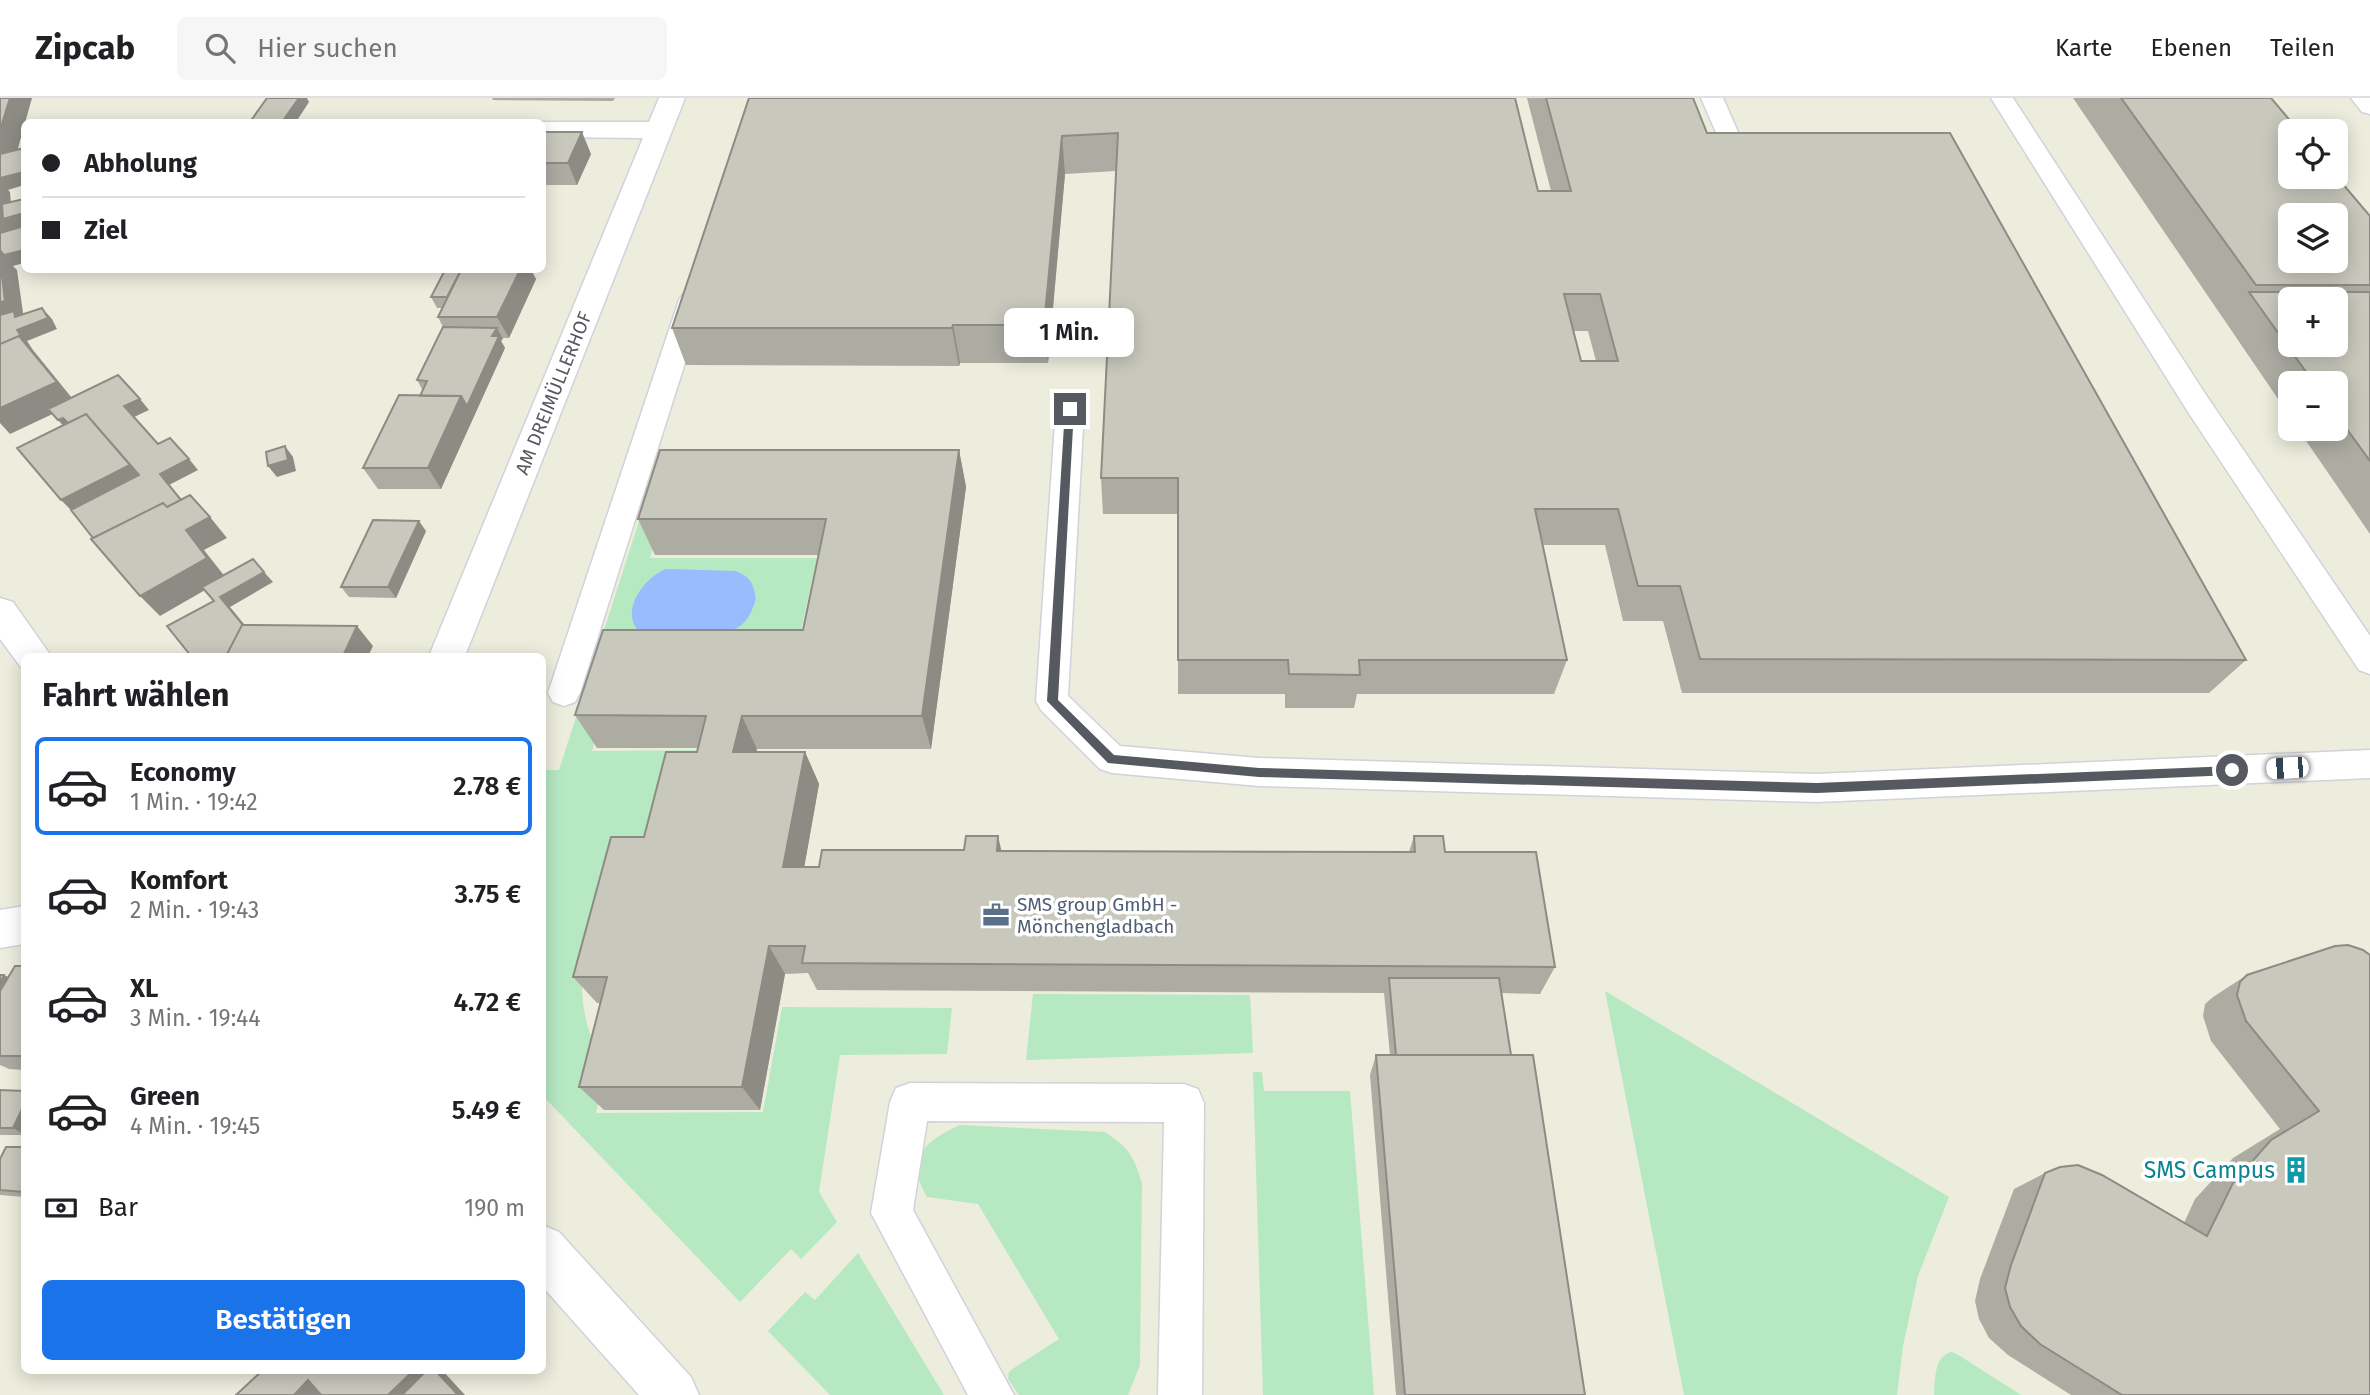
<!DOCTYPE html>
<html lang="de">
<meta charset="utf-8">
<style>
body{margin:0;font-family:"Fira Sans",sans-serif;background:#f6f6f6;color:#202124;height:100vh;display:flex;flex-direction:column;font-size:26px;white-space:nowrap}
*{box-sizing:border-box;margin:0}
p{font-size:23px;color:#757577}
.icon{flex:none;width:38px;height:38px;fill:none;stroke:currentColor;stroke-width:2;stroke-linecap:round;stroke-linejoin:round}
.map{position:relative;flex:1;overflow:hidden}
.sheet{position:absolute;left:21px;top:555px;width:525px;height:721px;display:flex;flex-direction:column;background:#fff;border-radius:10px;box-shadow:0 4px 18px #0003}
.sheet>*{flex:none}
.banner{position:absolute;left:21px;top:21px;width:525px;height:154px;border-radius:10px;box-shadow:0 4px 18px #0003;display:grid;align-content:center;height:154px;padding:0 21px;background:#fff}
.tools{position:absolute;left:2278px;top:21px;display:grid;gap:14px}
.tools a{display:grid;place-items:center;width:70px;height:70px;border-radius:10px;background:#fff;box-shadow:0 4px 18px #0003;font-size:35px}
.end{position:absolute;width:32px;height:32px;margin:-16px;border:9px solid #575961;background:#fff;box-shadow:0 0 0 4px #fff}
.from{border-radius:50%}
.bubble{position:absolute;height:49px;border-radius:10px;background:#fff;box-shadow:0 4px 18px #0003;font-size:23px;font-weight:600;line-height:49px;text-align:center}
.car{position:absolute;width:21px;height:42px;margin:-21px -10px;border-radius:9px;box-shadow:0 0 5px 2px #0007;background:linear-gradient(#fff 24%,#345 0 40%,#fff 0 76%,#345 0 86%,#fff 0)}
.banner b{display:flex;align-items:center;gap:24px;height:66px;font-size:26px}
.banner b+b{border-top:2px solid #e0e0e0}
.banner i{width:18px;height:18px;background:#202124}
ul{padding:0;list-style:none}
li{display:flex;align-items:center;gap:21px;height:98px;margin:0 14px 10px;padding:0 7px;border:4px solid transparent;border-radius:10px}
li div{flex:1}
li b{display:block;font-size:26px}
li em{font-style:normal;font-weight:600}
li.selected{border-color:#1a73e8}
li>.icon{width:63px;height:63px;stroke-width:1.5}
h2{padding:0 21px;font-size:32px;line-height:84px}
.pay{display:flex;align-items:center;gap:18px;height:77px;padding:0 21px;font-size:26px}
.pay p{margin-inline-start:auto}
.action{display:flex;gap:14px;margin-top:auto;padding:14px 21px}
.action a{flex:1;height:80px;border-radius:10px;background:#1a73e8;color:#fff;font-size:28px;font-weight:600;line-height:80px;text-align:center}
header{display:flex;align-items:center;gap:42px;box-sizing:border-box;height:98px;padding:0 35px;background:#fff;border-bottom:2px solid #e0e0e0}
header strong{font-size:33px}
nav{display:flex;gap:38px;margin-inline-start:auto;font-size:24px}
.search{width:490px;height:63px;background:#f6f6f6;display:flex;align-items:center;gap:18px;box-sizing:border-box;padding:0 24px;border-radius:10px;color:#757577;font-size:26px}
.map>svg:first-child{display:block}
.green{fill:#b6e8c2}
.water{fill:#9bbbff}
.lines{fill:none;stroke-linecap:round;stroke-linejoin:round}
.service-casing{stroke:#d1d2da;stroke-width:3}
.minor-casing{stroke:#d1d2da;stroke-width:3}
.service{fill:#fff;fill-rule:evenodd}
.minor{fill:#fff;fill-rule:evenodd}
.wall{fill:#adaca3;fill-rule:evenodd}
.shaded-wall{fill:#8d8c84}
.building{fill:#c9c8bd;stroke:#8d8c84;stroke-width:2;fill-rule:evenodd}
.route{fill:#575961}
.labels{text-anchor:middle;stroke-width:7;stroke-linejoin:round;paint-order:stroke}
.street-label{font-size:19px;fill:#575961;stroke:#fff}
.service-label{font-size:19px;fill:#4e5e75;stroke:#fff;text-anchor:start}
.near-culture-label{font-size:23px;fill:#0d838f;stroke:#fff;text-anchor:end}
</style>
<header>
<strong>Zipcab</strong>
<div class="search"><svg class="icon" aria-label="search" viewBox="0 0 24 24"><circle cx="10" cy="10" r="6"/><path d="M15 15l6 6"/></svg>Hier suchen</div>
<nav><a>Karte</a><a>Ebenen</a><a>Teilen</a></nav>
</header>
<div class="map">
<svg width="2370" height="1297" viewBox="0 0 2370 1297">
<rect width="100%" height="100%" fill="#eceddd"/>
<path class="green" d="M673 385 650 460H817L794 564 619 563 592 653 722 652 582 880C581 913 589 941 606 970L596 1015 763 1014 782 909 952 910 947 956 840 957 819 1094 837 1124 801 1161 791 1151 740 1204 543 998 542 672H559L651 386Z
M1605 893 1949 1099 1918 1178 1903 1248 1897 1297H1684Z
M1033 896 1250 897 1253 955 1026 962Z
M1253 974H1262L1264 993H1350L1374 1297H1263Z
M960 1027 1105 1034C1128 1049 1134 1058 1142 1085L1140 1267 1128 1297H1019L1008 1281 1009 1274 1014 1270 1059 1241 978 1106 927 1099C904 1060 925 1043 960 1027Z
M858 1155 944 1297H830L768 1233 805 1194 815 1202Z
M1952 1254 1960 1258 2021 1297H1934C1935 1282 1934 1257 1952 1254Z"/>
<path class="water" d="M666 471 735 473C747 477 753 483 755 496 757 502 754 506 752 512 737 551 675 536 641 535 618 515 644 479 666 471Z"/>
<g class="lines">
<defs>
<path id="service" d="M1701 0H1723L1748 57 1744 62H1728Z
M1991 0H2013L2208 300 2370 538V576L2359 572 2188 314Z
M2351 0H2370V16L2362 14Z
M692 194 701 196 705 202 580 595 575 604 564 608 553 604 548 595 679 202 683 196Z
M1070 302 1080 304 1084 311 1068 598 1120 648 1259 660 1817 676 2370 652V680L1817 704 1259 688 1112 675 1100 671 1041 612 1036 603 1056 311 1060 304Z
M910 985 1184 986 1198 991 1204 1005 1202 1297H1158L1164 1024 927 1023 913 1112 1014 1297H968L871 1115 890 1004 896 990Z"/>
<path id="minor" d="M659 0H685L465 558H429L643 40 542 39V24H536H649Z
M0 500 13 504 51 558H24V570L20 568 0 541Z
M24 808V846L0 850V812Z
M542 1127 559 1134 691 1279 699 1297H639L542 1188Z"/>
</defs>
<use href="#service" class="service-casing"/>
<use href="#minor" class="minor-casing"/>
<use href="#service" class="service"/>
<use href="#minor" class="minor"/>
</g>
<path class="wall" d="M492 0H615L613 3 493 2Z
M749 0H1515L1538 93H1551L1527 0H1693L1707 35 2246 562 2209 595H1682L1663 523H1623L1605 447H1542L1567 562 1554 596H1357L1354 610H1285V596H1178V416H1103L1101 380 1116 73 1065 76 1048 265H960L959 268 686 267 672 230ZM1574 233H1588L1596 263H1581Z
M2073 0H2271L2370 118V436L2298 331H2336V285H2291V320Z
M542 34 591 56 577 87H542Z
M445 172H531L536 181 509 240H502L501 243 505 250 441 391H378L363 370 420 298 423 293 417 282 443 229 438 219 442 210H437L431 199Z
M959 352 966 389 931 651H757L756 654H805L819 686 804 769H819L1001 753 1409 754 1414 738 1445 754 1555 869 1540 896 1502 895 1511 957 1585 1297H1396L1370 977 1376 957H1390L1384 895 817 892 808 875 785 876 760 1012H604L579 989 600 905H597L573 879 644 739 697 654 698 650H597L575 617 803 532 819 457H655L638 421Z
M426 433 396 500 349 499 341 489Z
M2370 857V1297H2071L2008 1257 1989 1240 1979 1221 1975 1203 1980 1181 2014 1091 2045 1075 2184 1125 2195 1101 2233 1060 2280 1031 2211 943 2203 918 2205 906 2213 899 2247 877Z
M24 868V972L9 971 0 967V877L9 879Z
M0 992 24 993V1037H0Z
M24 1049V1099L0 1097V1061Z"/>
<path class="shaded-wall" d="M10 0H32L13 68 0 70V32Z
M299 0H307L309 4 296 24H282Z
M582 34 591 56 577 87 568 65Z
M1062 38 1065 76 1048 265 1044 227Z
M24 74V87L8 92 10 94 12 119 24 115V129L0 146V80Z
M0 152H24V165L13 168 17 172 25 229 42 210 52 221 57 231 27 243 33 252 76 305 10 336 0 325Z
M520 172H531L536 181 509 240 497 219Z
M953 227 960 265 959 268 952 230Z
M497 230 503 241 501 243 505 250 441 391 428 370 461 298Z
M140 301 149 312 134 319 124 308Z
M63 320 73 331 68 333 58 322Z
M95 326 149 388 82 423 61 402Z
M285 348 293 359 296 373 277 379 268 368Z
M959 352 966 389 931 651 922 618Z
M189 361 198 372 169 387 160 376Z
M210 419 227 440 204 452 226 480 160 518 140 498 186 432Z
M419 423 426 433 396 500 388 489Z
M264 474 273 484 230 509 261 547 220 499Z
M357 528 373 548 368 558H343Z
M742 618 757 651 749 686 733 654Z
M805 654 819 686 799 799 783 769Z
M998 738 1005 768 997 753Z
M769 848 785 876 760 1012 742 989Z
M4 877 19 885 0 920V885Z
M24 1007V1036L13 1030Z
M414 1272H442L465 1297H388Z
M308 1282 324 1297H294Z"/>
<path class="building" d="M0 0H10L0 32Z
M267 0H299L282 24H250Z
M749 0H1515L1538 93H1571L1546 0H1693L1707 35H1950L2246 562 1700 561 1680 488H1638L1618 411H1535L1567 562H1359L1360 577 1289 576 1288 562H1178V380H1101L1118 35 1062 38 1044 227H953L952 230H672ZM1564 196H1600L1618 263H1581Z
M2121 0H2271L2299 33H2291V79L2336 78 2370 118V187H2256ZM2291 117H2336V163H2291Z
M542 34H582L568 65H542Z
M24 50V74L0 80V56Z
M24 101V115L3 121 2 106Z
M24 128V152L4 157 0 152V135Z
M0 162 5 203 0 204Z
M445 172H461L447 199H431Z
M461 172H520L497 219H438Z
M2249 194H2370V363L2336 316V285H2314ZM2291 201H2336V247H2291Z
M42 210 48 220 17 232 23 241 19 238 0 246V217L14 213 15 219Z
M443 229 497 230 492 238H499L467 308 461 298H420L427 283 417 282Z
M19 238 57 284 0 310V246Z
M118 277 140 301 124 308 158 346 170 340 189 361 160 376 181 402 167 409 163 405 93 440 71 412 139 377 86 316 68 325 63 320 58 322 48 311Z
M399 297 461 298 428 370H363Z
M86 316 130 367 61 402 17 350Z
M285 348 288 362 268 368 266 354Z
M660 352H959L922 618H742L733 654H805L783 769H819L822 752H964L966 738H998L997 753 1415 754 1414 738H1443L1445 754H1536L1555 869 802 865 805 848H769L742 989H579L607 879H573L611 739H644L666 654H697L706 618 575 617 603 532H803L826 421H638Z
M190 397 210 419 186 432 207 460 140 498 91 441 163 405 167 409Z
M373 422 419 423 388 489H341Z
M253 461 264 474 220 499 243 527H242L226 558H191L167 528 214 503 202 489Z
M242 527 357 528 343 558H226Z
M2348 847 2363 852 2370 857V1297H2122L2040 1246 2021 1228 2010 1209 2005 1190 2011 1167 2045 1075 2060 1069 2078 1067 2102 1077 2207 1138 2233 1085 2271 1042 2319 1013 2246 923 2237 897 2240 884 2247 877 2335 848Z
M15 868H24V958H0V893Z
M0 877H4L0 885Z
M1389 880H1499L1511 957H1396Z
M1376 957H1533L1585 1297H1405Z
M0 992 24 993V1007L13 1030H0Z
M6 1049H24V1094L0 1092V1061Z
M263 1272H414L388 1297H321L308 1282 294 1297H236Z
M427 1272H435L458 1297H402Z"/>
<path class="route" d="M1070 308 1074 311 1058 602 1114 657 1259 670 1817 685 2232 668 2238 672 2232 677 1817 695 1259 679 1108 665 1047 603 1065 311Z"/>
<defs>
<symbol id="office-bare" viewBox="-9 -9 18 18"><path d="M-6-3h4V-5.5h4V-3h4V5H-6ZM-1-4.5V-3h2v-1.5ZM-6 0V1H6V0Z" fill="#5c6f8a" stroke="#fff" stroke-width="2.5" paint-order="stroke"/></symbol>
<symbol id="building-bare" viewBox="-9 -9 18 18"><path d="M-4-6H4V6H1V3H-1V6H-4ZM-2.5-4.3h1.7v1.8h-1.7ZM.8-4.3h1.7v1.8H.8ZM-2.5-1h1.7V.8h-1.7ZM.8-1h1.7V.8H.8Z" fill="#0f9aa8" stroke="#fff" stroke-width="2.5" paint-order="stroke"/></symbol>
</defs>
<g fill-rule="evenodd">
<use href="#office-bare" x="977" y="798" width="38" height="38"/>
<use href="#building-bare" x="2277" y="1053" width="38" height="38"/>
</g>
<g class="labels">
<g class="street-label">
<text transform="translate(553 295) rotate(-68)" y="7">AM DREIMÜLLERHOF</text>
</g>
<g class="service-label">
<text x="1017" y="813">SMS group GmbH -<tspan x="1017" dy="22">Mönchengladbach</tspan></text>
</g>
<g class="near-culture-label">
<text x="2275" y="1080">SMS Campus</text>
</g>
</g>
</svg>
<div class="tools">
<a><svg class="icon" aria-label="locate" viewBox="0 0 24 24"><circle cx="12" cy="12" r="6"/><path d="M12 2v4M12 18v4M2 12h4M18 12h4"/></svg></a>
<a><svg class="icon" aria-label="layers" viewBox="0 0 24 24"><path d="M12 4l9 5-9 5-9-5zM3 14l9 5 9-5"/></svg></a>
<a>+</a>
<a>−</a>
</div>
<i class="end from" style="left:2232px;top:672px"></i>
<i class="end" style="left:1070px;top:311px"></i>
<div class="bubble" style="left:1004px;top:210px;width:130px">1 Min.</div>
<i class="car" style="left:2287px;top:670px;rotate:267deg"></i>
<div class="banner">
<b><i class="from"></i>Abholung</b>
<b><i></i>Ziel</b>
</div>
<section class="sheet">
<h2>Fahrt wählen</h2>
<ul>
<li class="selected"><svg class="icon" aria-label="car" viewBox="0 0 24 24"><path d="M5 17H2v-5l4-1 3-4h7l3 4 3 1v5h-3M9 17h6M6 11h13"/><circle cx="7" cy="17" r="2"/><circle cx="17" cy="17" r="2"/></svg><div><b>Economy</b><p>1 Min. · 19:42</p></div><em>2.78 €</em></li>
<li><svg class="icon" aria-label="car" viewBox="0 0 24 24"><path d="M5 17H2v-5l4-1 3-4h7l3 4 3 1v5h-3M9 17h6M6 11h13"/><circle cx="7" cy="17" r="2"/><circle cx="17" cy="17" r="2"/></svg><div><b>Komfort</b><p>2 Min. · 19:43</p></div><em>3.75 €</em></li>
<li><svg class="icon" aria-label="car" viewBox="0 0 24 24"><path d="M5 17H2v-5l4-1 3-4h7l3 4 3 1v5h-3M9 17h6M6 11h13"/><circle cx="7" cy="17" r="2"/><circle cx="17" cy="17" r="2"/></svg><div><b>XL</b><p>3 Min. · 19:44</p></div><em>4.72 €</em></li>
<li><svg class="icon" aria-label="car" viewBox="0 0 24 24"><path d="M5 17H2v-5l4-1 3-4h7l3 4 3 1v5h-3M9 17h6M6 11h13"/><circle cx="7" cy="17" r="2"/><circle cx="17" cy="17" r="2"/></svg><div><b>Green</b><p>4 Min. · 19:45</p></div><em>5.49 €</em></li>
</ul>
<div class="pay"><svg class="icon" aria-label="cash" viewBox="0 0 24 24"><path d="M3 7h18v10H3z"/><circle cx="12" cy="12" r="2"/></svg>Bar<p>190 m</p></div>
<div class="action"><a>Bestätigen</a></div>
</section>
</div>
